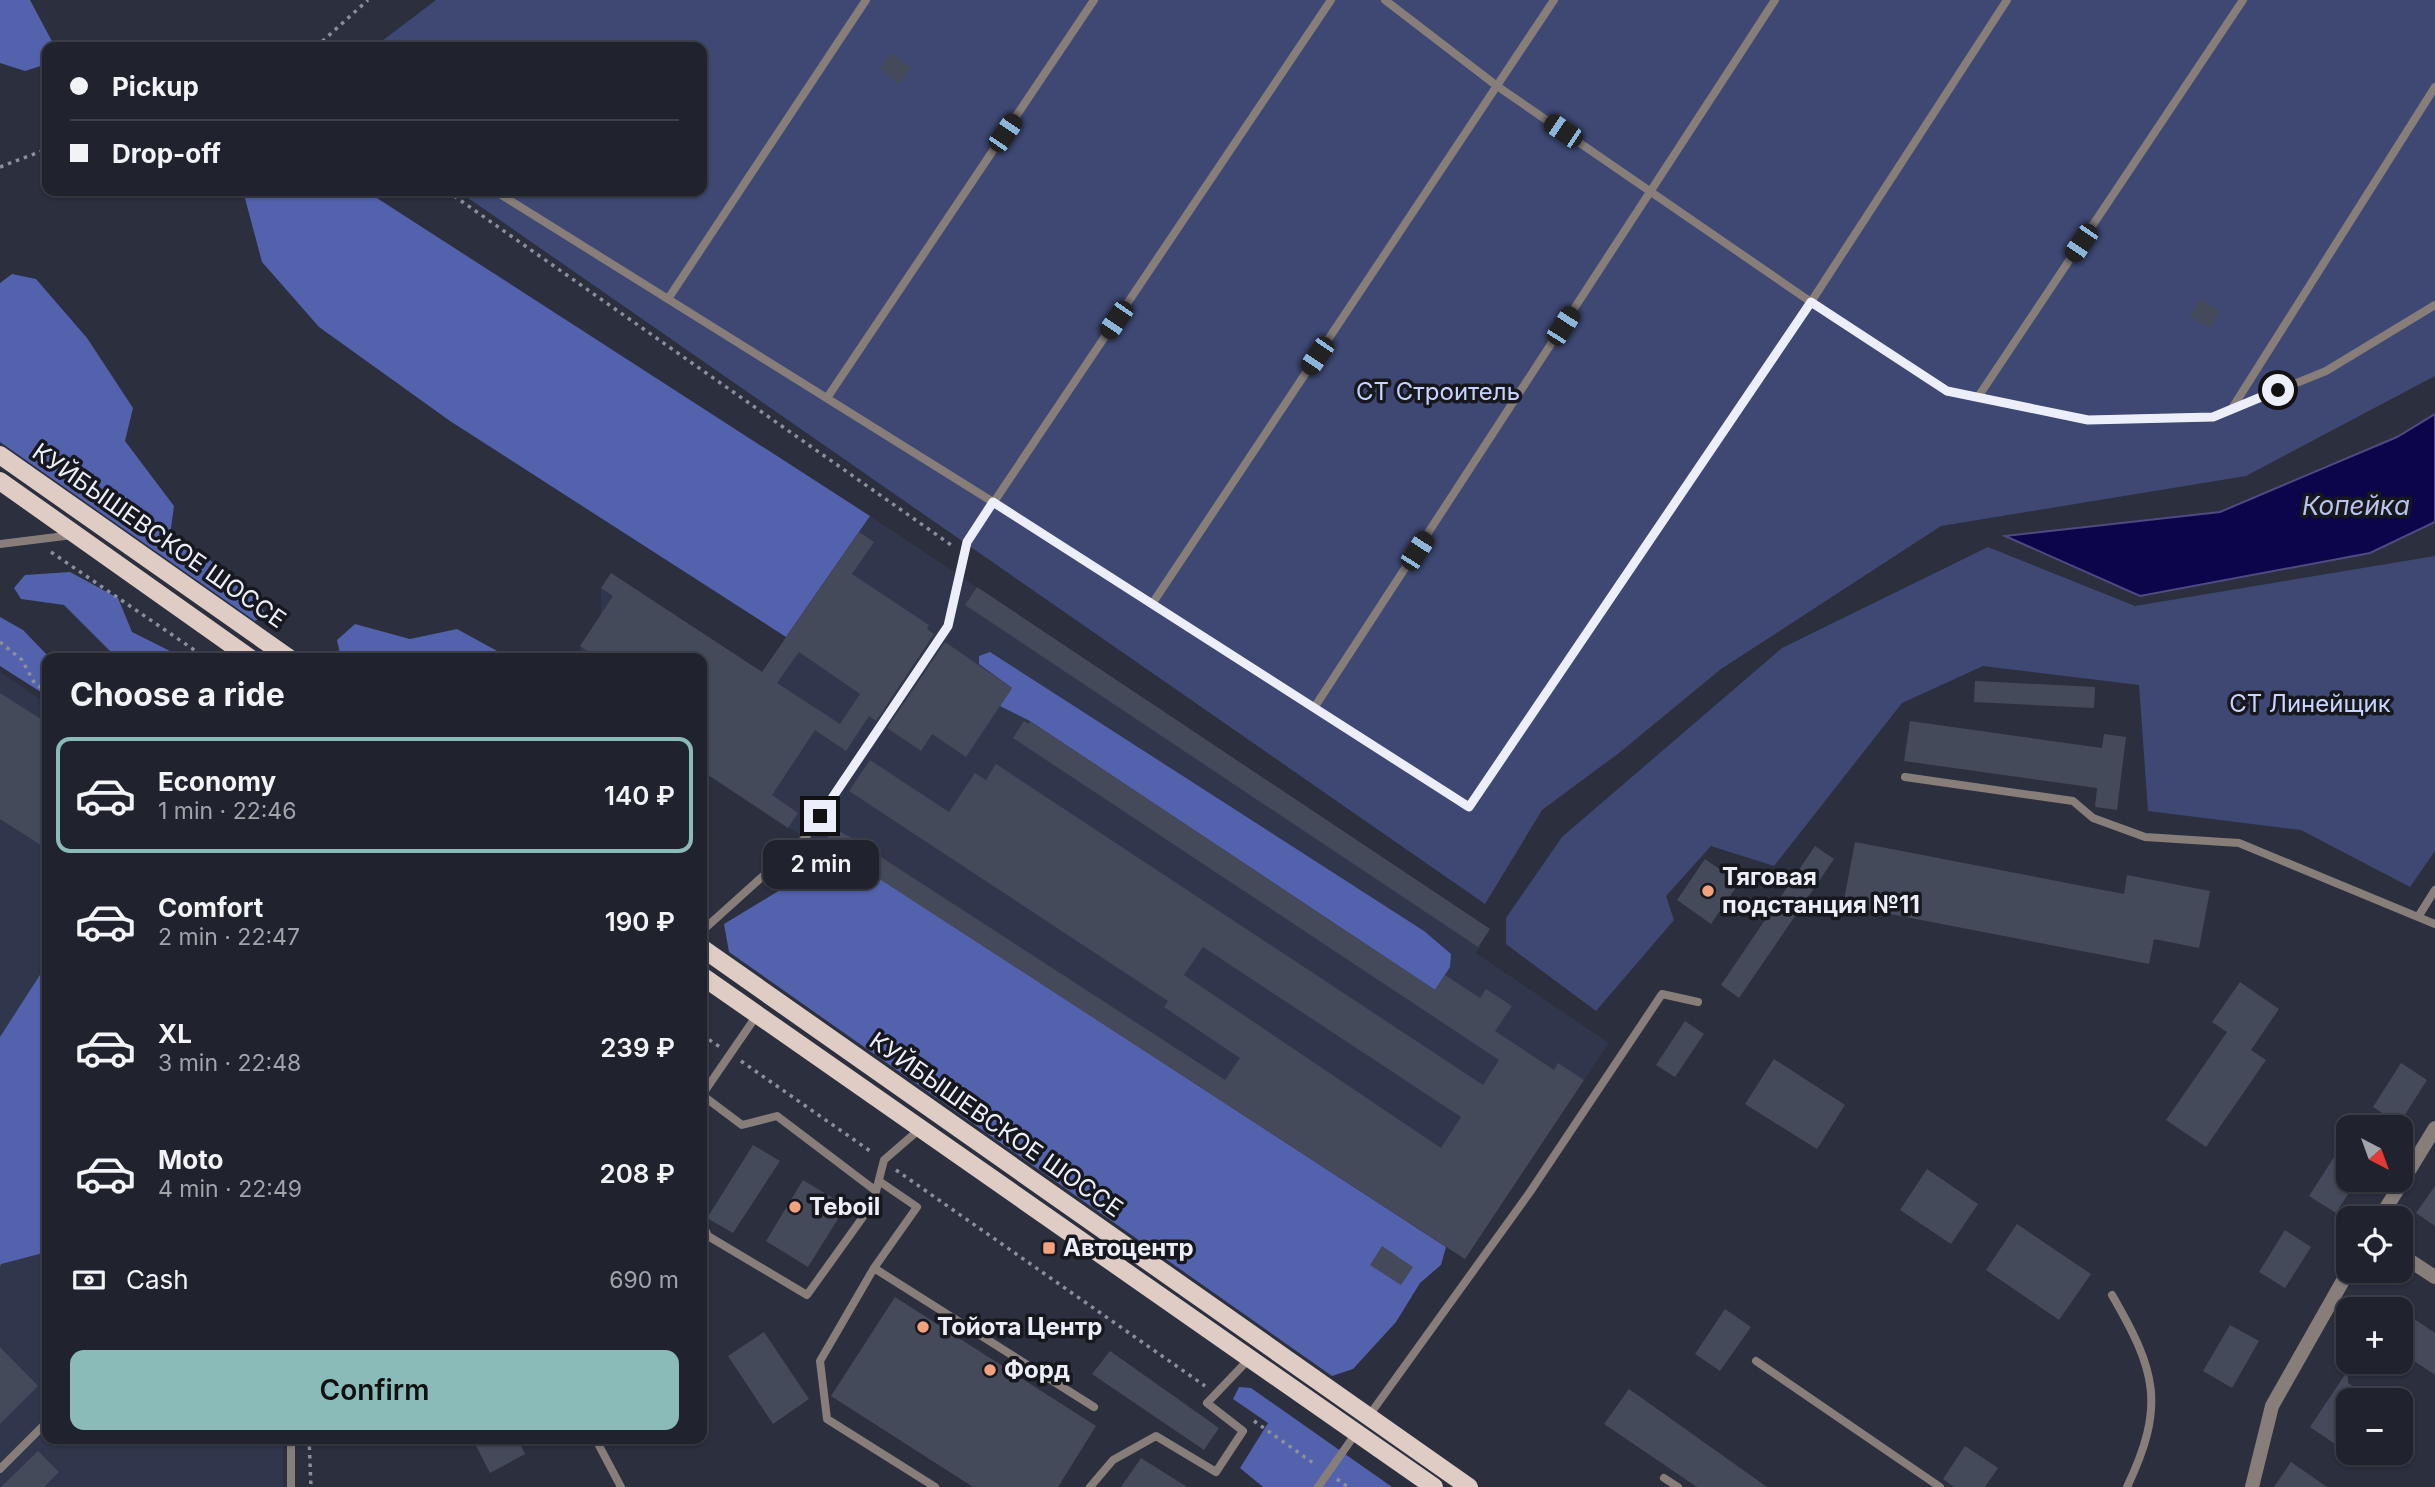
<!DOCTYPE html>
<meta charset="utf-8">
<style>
body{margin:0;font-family:Inter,sans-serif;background:#282b36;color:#f1f3f6;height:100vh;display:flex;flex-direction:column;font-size:26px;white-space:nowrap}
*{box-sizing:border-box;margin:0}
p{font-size:23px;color:#a2a4aa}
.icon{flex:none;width:38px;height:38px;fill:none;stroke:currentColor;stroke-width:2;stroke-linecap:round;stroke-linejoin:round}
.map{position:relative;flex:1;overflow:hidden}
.side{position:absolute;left:42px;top:653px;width:665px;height:791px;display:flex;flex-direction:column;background:#20232e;border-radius:14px;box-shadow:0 2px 5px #0004,0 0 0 2px #3d404a}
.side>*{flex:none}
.guide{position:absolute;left:42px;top:42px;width:665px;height:154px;border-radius:14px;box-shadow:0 2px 5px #0004,0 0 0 2px #3d404a;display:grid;align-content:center;height:154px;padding:0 28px;background:#20232e}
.needle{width:46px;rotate:139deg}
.buttons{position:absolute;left:2336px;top:1115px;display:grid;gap:14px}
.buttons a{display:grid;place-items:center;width:77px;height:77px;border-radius:14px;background:#20232e;box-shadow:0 2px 5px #0004,0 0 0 2px #3d404a;font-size:35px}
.end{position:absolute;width:32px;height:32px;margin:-16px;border:9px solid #eceff9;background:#111;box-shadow:0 0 0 4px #111}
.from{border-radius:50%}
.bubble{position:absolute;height:49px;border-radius:14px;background:#20232e;box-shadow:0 2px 5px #0004,0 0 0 2px #3d404a;font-size:23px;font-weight:600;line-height:49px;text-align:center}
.car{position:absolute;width:21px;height:42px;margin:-21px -10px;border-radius:9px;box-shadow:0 0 5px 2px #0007;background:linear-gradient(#222 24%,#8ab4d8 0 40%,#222 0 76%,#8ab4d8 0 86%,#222 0)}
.guide b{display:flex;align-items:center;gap:24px;height:66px;font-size:26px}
.guide b+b{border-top:2px solid #3d404a}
.guide i{width:18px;height:18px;background:#f1f3f6}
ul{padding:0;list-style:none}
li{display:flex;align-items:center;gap:21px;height:116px;margin:0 14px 10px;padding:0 14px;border:4px solid transparent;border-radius:14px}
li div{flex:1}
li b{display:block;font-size:26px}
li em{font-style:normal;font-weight:600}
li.on{border-color:#8bbbb9}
li>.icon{width:63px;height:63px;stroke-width:1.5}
h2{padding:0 28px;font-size:32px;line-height:84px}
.pay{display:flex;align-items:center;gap:18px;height:77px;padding:0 28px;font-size:26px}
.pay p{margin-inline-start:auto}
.action{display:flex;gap:14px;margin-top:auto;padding:14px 28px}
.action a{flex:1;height:80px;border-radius:14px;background:#8bbbb9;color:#111;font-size:28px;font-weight:600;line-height:80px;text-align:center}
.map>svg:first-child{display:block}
.built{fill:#30364b}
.green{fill:#3e4873}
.forest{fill:#5262ac}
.water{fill:#0c054c;stroke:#4f4b80;stroke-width:2}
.building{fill:#454a5a;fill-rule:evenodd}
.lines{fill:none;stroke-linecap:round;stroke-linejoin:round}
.path{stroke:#8b8f9b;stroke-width:3.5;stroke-dasharray:3.5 5;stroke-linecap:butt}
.service{stroke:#877e7a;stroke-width:8}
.minor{stroke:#877e7a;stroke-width:14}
.primary{stroke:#dfccc4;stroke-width:18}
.route{stroke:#eceff9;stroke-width:9}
.poi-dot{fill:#f2a17e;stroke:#16181e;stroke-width:2.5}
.labels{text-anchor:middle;stroke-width:7;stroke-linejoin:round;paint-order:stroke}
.park-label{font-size:24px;fill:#c8d4fe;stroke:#16181e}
.street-label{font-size:24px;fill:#eceff9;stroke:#16181e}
.poi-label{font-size:24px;font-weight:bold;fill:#eceff9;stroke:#16181e;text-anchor:start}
.water-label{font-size:26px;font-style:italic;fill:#b9c4ee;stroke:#16181e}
</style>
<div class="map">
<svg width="2435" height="1487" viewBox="0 0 2435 1487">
<rect width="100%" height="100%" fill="#2b2f3e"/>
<path class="built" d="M870 516 1490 929 1476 953 1609 1043 1465 1259 841 853 805 838 702 771V658H581L580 646 601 615V588L611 573 762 672Z
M0 672 47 704V1438L283 1439V1487H0Z"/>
<path class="green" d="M436 0H2435V376L2246 476 1941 526 1721 669 1619 753 1542 810 1485 904 458 191H702V47H374Z
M1988 547 2135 606 2435 556V851L2410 887 2301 830 2148 811 2139 685 1983 666 1902 703 1774 866 1711 846 1666 896 1674 920 1596 1011 1506 944V918L1562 837 1782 648Z"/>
<path class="forest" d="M0 0H30L55 47H47V64L25 71 0 63Z
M243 191H366L870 516 786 637 450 421 319 327 262 262Z
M12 274 36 279 87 338 133 408 125 441 174 506 170 535C196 552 258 585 265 615L255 621 0 442V283Z
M70 572 118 598 132 632 184 658H117L64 605 21 599 14 588 25 575Z
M0 617 23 630 50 658H47V696L0 666Z
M355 624 410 639 457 629 499 652 502 658H341L337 640Z
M990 652 1424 931 1451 954 1450 967 1435 990 1030 721 1000 706 1012 688 979 664V656Z
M841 853 1446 1247 1441 1265 1420 1283 1396 1322 1353 1369 1332 1376 729 952 724 924Z
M47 964V1252L1 1264 0 1267V1037Z
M1239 1387 1251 1388 1392 1487H1263L1240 1468 1268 1423 1233 1399Z"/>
<path class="water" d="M2435 414V522L2370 553 2140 596 2005 536 2220 512 2397 437Z"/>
<path class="building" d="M892 53 911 68 899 84 880 69Z
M2201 299 2220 311 2210 329 2190 316Z
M859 532 874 542 852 574 929 625 927 629 934 634 876 721 869 716 846 751 815 730 772 795 798 813 788 828 702 771V658H598L580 646 613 596 601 588 611 573 762 672ZM799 652 860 694 840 724 777 683Z
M977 587 1490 929 1478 947 965 605Z
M945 642 1012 688 966 757 932 734 921 751 887 728Z
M1975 681 2095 687 2094 708 1974 702Z
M0 693 47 723V849L0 819Z
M1024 721 1028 724 1030 721 1435 990 1445 975 1480 998 1486 989 1512 1006 1495 1031 1554 1070 1558 1063 1584 1080 1465 1259 824 843 833 828 850 837 1225 1080 1240 1058 1164 1007 1168 1001 849 791 870 760 949 812 975 773 986 780 996 764 1483 1085 1499 1060 1013 738ZM1203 947 1461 1117 1441 1148 1184 975Z
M1910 721 2102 748 2104 734 2126 737 2117 810 2095 807 2097 788 1904 761Z
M1855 842 2124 894 2127 875 2210 891 2199 948 2154 939 2149 964 1843 905Z
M1815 846 1834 859 1739 998 1721 985Z
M1705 859 1739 883 1711 924 1677 900Z
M2240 982 2279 1009 2251 1050 2266 1060 2206 1147 2166 1120 2227 1032 2212 1022Z
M1685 1021 1704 1034 1675 1077 1656 1065Z
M1774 1059 1845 1105 1817 1149 1745 1104Z
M2401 1063 2427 1080 2399 1124 2373 1107Z
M753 1145 780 1161 733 1233 707 1218Z
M2338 1151 2348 1158V1180H2357L2336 1213 2309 1196Z
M1927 1169 1978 1204 1951 1244 1900 1210Z
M803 1180 846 1206 808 1267 766 1241Z
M2435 1186V1226L2416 1213Z
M2017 1224 2091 1274 2059 1320 1986 1270Z
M2285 1230 2311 1247 2285 1288 2259 1272Z
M1382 1246 1413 1267 1401 1285 1370 1265Z
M895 1297 1096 1426 1058 1487H973L831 1396Z
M1725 1309 1751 1327 1720 1371 1695 1354Z
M2401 1310 2435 1333V1375L2401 1352Z
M2230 1325 2259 1341 2232 1388 2203 1371Z
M764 1332 809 1399 773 1424 728 1356Z
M0 1347 38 1386 0 1424Z
M1110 1351 1219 1428 1204 1450 1092 1374Z
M2348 1370V1383L2373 1400H2348V1430L2338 1446 2310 1427Z
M1629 1389 1767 1487H1697L1604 1424Z
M472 1438H517L525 1454 490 1473Z
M1965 1446 1998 1468 1985 1487H1954L1943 1479Z
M38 1451 59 1472 44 1487H1Z
M1141 1458 1187 1487H1121Z
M2291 1462 2327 1487H2274Z"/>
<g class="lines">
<path class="path" d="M316 47 368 0
M0 167 47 149
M447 191 954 547
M51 552 206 658
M0 642 22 660 35 684 47 691
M702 1035 720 1047
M741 1061 873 1153
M896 1170 1205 1386
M1254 1421 1316 1465
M309 1438 311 1487
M1337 1479 1348 1487"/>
<path class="service" d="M1385 0 1497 86 1811 302 2007 0
M495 191 993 502 1469 807 1811 302 1947 391 2088 420 2213 417 2326 371 2435 305
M668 299 866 0
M1978 397 2243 0
M827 398 1094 0
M2231 410 2435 87
M0 544 73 535
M1152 604 1554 0
M1314 708 1775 0
M1905 777 2073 801 2093 818 2145 837 2239 843 2435 924
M2418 917 2435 890
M702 931 805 838 948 626 967 542 1331 0
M702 1095 742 1125 777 1116 876 1191
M702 1095 757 1015
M879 1181 917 1207 874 1268 1094 1407
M702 1222 708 1236 807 1295 873 1203 884 1160 921 1128
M874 1268 820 1361 827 1419 935 1487
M2112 1295C2156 1371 2166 1405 2127 1487
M1756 1361 1940 1487
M1368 1417 1530 1192 1662 994 1698 1002
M595 1438 621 1487
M0 1469 47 1422
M1664 1478 1678 1487
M291 1487V1438
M1090 1487 1113 1460 1156 1436 1216 1472 1243 1431 1207 1403 1249 1359
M1318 1487 1356 1433"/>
<path class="minor" d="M2380 1218 2435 1128
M2401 1255 2435 1277
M2252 1487 2272 1406 2349 1270"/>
<path class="primary" d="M0 455 289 658
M0 481 250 658
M702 948 1469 1487
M702 976 1434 1487"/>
</g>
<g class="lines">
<path class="route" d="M820 816 948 626 967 542 993 502 1469 807 1811 302 1947 391 2088 420 2213 417 2278 390"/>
</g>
<g class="poi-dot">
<circle cx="1708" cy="891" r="7"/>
<circle cx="795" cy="1207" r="7"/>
<rect x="1042" y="1241" width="14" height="14" rx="3.5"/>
<circle cx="923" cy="1327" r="7"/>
<circle cx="990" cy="1370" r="7"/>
</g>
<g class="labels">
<g class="park-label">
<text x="1438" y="400">СТ Строитель</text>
<text x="2310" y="712">СТ Линейщик</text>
</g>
<g class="street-label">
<text transform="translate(159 536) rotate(35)" y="8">КУЙБЫШЕВСКОЕ ШОССЕ</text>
<text transform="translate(996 1125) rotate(35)" y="8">КУЙБЫШЕВСКОЕ ШОССЕ</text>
</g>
<g class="poi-label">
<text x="1722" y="885">Тяговая<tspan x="1722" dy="28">подстанция №11</tspan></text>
<text x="809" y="1215">Teboil</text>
<text x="1063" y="1256">Автоцентр</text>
<text x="937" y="1335">Тойота Центр</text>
<text x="1004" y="1378">Форд</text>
</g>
<g class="water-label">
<text x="2356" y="515">Копейка</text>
</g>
</g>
</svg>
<div class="buttons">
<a><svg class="needle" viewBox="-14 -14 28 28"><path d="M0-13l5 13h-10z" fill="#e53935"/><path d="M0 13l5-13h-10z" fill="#a2a4aa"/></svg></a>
<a><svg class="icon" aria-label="locate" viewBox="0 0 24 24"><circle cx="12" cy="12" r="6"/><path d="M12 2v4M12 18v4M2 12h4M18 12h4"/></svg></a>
<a>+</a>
<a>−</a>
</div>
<i class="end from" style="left:2278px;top:390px"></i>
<i class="end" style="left:820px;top:816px"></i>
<div class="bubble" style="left:763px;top:840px;width:116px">2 min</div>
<i class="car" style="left:1563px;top:131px;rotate:304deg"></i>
<i class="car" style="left:1005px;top:133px;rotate:34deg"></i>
<i class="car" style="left:2081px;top:243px;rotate:214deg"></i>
<i class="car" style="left:1116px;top:320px;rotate:214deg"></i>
<i class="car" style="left:1563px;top:326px;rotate:33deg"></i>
<i class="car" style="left:1317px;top:356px;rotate:214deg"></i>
<i class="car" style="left:1417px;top:551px;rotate:33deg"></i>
<div class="guide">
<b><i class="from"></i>Pickup</b>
<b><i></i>Drop-off</b>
</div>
<section class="side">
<h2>Choose a ride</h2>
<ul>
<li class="on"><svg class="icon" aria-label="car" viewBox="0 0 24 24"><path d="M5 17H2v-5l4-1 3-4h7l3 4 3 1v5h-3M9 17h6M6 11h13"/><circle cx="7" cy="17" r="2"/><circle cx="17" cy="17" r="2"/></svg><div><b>Economy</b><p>1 min · 22:46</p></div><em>140 ₽</em></li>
<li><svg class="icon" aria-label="car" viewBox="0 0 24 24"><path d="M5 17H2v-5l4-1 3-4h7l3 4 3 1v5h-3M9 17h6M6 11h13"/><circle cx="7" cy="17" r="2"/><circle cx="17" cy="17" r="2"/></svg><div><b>Comfort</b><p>2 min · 22:47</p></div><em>190 ₽</em></li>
<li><svg class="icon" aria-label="car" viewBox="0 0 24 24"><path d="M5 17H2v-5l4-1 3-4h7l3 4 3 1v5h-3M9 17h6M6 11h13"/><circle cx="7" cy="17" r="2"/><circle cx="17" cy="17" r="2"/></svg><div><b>XL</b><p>3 min · 22:48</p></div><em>239 ₽</em></li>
<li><svg class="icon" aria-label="car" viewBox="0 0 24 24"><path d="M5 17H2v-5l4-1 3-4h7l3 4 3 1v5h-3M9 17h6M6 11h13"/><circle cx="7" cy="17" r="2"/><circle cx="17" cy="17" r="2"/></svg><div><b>Moto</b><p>4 min · 22:49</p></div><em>208 ₽</em></li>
</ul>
<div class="pay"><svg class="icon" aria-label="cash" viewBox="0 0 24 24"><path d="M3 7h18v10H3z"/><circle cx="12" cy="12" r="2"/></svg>Cash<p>690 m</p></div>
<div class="action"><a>Confirm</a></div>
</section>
</div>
